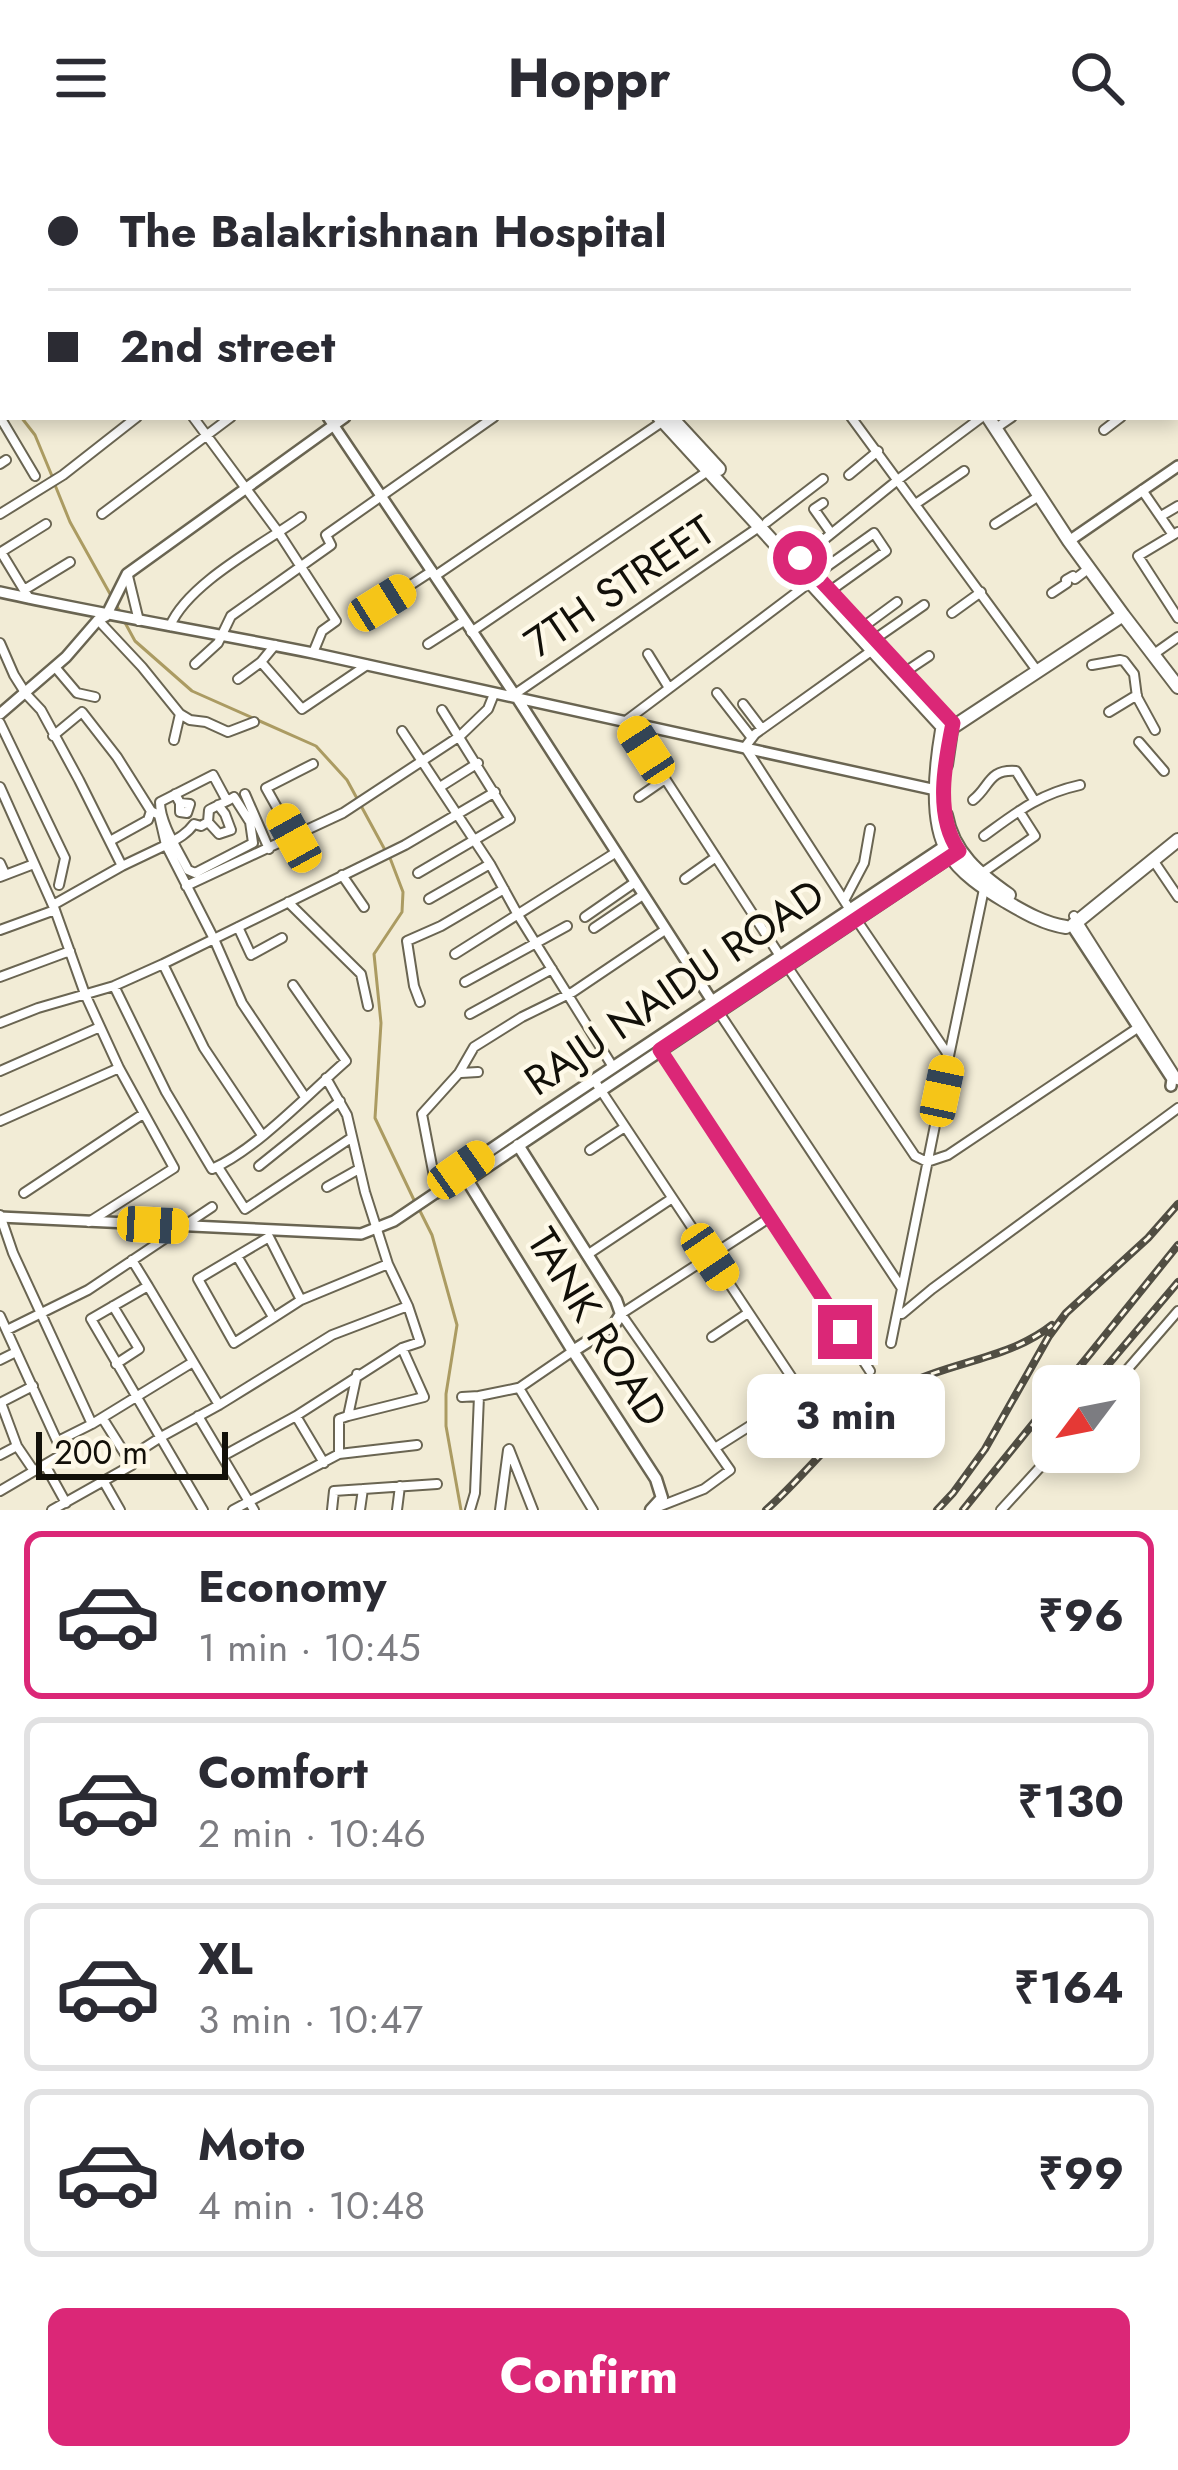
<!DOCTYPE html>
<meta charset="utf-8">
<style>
body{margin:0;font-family:Jost,sans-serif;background:#f7f7f7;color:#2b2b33;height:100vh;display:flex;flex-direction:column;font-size:45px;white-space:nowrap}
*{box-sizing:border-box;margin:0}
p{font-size:39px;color:#7c7c81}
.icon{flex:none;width:66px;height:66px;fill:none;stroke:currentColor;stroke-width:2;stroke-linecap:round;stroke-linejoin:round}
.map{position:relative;height:1354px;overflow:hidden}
.panel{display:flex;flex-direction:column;background:#fff;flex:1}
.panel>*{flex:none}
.guide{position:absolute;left:0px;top:0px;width:1179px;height:264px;box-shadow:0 6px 18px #0003;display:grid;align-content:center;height:264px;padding:0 48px;background:#fff}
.needle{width:78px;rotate:238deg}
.fabs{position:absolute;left:1032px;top:1209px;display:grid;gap:24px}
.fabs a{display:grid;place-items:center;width:108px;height:108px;border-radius:18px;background:#fff;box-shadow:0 6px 18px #0003;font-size:60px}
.scale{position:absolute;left:36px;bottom:30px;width:192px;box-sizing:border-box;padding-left:12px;border:6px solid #121009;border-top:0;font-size:33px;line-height:42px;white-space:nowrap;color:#121009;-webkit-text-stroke:9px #fef9e8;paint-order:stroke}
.end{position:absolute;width:54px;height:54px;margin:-27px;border:15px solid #db2777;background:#fff;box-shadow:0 0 0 6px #fff}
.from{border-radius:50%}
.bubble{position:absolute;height:84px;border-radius:18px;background:#fff;box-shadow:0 6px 18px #0003;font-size:39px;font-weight:700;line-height:84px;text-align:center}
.car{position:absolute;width:36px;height:72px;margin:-36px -18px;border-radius:15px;box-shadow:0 0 9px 3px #0007;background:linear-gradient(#f5c518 24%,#345 0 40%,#f5c518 0 76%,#345 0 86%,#f5c518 0)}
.guide b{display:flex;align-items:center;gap:42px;height:114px;font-size:45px}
.guide b+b{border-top:3px solid #e1e1e2}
.guide i{width:30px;height:30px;background:#2b2b33}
ul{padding:21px 0 0;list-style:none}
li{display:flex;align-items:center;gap:36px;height:168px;margin:0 24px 18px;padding:0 24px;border:6px solid #e1e1e2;border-radius:18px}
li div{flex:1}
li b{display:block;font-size:45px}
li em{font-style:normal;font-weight:700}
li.current{border-color:#db2777}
li>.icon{width:108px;height:108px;stroke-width:1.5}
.cta{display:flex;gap:24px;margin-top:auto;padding:24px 48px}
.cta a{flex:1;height:138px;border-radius:18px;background:#db2777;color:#fff;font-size:48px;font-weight:700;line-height:138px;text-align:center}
header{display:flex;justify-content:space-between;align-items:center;height:156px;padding:0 48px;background:#fff;font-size:54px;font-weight:700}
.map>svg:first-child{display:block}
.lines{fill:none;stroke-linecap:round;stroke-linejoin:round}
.stream{stroke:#ab9b62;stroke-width:3}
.minor-casing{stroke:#6a6552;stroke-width:12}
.tertiary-casing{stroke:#6a6552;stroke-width:14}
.secondary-casing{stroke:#6a6552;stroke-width:15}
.primary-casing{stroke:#6a6552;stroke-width:16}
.minor{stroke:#fff;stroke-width:8}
.tertiary{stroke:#fff;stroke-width:9}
.secondary{stroke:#fff;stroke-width:10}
.primary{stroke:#fff;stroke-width:12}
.rail-casing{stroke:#514e43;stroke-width:8}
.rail{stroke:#fef9e8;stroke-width:3;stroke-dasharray:9;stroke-linecap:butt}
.route{stroke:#db2777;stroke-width:15}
.labels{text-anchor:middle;stroke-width:9;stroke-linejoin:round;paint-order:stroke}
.street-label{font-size:42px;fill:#121009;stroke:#fef9e8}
</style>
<header><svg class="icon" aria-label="menu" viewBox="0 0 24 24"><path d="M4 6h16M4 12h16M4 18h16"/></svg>Hoppr<svg class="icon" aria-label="search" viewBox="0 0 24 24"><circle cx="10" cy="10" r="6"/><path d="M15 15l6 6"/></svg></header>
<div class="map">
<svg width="1178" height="1354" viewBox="0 0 1178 1354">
<rect width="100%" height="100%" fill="#f2ecd6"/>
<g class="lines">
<path class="stream" d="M0 234 3 238
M21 261 35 279 52 320
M55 329 70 366 119 454
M123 463 135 485 192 535 316 590 347 624 385 694
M390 702 403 736 402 756 374 798 381 867 375 962 414 1044
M419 1053 432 1079 457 1169 446 1238V1270L461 1354"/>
<defs>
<path id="minor" d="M601 0 603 3
M968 0 969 3
M1039 0 1041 3
M1095 0 1097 3
M80 3 84 0
M211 3 215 0
M303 3 307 0
M382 3 386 0
M479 3 483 0
M579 3 583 0
M672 3 676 0
M747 3 751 0
M1020 3 1024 0
M1176 39 1178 38
M0 59 3 57
M0 114 3 112
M0 168 3 166
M1176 199 1178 202
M1176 225 1178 223
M0 261 35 320
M193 261 279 377 336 465 322 475 313 497
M851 261 1038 516
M996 272 1012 261
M1104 274 1121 261
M0 308 6 304
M849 319 878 295
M1142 334 1173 379 1178 376
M823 347 814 353 831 377
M917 347 964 315
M0 358 63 319 137 261
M102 358 231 261
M1161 360 1178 350
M767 366 823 323
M995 368 1039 340
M1173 379 1138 400 1178 462
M1 396 46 368
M1 396 24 434
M795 407 899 323 982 261
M815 419 874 377 886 395 830 435
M128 420 139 465
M435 420 662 266
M1052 437 1067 427 1066 424 1073 420 1075 423 1088 413
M29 442 24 434 70 406
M383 447 432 415
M952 457 981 436
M98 464 142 511 180 558 190 564 206 566 228 576 254 566
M170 470C188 427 262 389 301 361
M863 471 897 446
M471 476 708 315
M875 483 924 449
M0 487 14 519 26 538 41 554 79 624 122 710 166 689 214 783 242 847 305 941
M428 488 464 465
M874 493 755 578 745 591 856 763 949 900 891 1187
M648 498 669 532
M1154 498 1178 481
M261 506 302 553 367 509
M195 508 218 487 231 460 331 389 326 379 494 261
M1092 509 1120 504 1124 505 1134 518 1137 541 1155 574
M55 511 77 537 95 541
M905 516 929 500
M238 523 261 506 275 489
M717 537 752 582
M515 538 759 371
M743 548 762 573
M1109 556 1137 539
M0 567 65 702 59 729
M402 575 490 708 518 759 613 911
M53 580 82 556 117 601 151 655 159 659 166 689C177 683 187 678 194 668L201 670 208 666 209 654C217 649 225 647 234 641L250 666 253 687 195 717 188 714C178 694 160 667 160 646L213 619 227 645
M174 584 180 558
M1139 586 1164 615
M0 631 55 754 85 838 119 912 174 1012 89 1066
M440 631 478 607
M175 638 180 647V656L187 657 190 648 180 647
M245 638 269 693
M639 641 665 623
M973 644C990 631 988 613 1016 615L1034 644
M208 666 219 678 231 674 225 658 218 649
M984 680C1017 656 1039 638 1080 629
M294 682 266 632 313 608
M110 685 148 664 151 655
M1153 704 1178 741
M0 707 5 718
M418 717 510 663 442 554
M982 717 1035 680 1019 655
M342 719 364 751
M0 721 34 708
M685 723 716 701
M186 730 343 657 460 580 488 553 494 538
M429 743 490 708
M845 743 864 707 870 673
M288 746 361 818 368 850
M53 749 122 710
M1074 760 1178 924
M585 761 634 727
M238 771 251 799 282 782
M594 772 643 739
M0 774 55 754
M455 798 615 697
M780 800 627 564 817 421
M163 808 204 892 262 979
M787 810 915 1000 927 1006 948 999 1139 871
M0 821 70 795
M465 826 567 770
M114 830 166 936 212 1013C257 993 308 938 346 905L293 829
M420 846 414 830 407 785 441 770 504 733
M718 855 901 1131
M470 858 552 813
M0 867 38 852 114 830 163 808 405 689 495 636
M661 895 870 1215
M949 900 984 733
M0 915 100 871
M461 917 478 916
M594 924 810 1249
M0 965 119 912
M590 994 625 971
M259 1010 340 945
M218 1011 245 1053 351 982
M327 1031 359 1013
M437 1036 422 958 459 917 474 891 522 861 573 836 665 774
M24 1037 143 958
M0 1059 13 1097 92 1268 58 1285
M269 1081 198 1123 234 1187 301 1144 388 1108
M269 1081 301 1144
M587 1099 671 1043
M237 1100 273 1161
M132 1104 148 1130
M113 1150 139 1193 116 1208
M898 1158H902L932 1133 1178 952
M0 1160 63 1298 0 1335
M7 1174 88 1134 212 1051
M712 1181 748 1157
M573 1195 519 1232 593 1354
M0 1204 16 1196
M1113 1230 1178 1155
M479 1240 518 1232
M462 1241 479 1240 475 1337 470 1354
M0 1247 33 1230
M1 1247 17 1290 34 1315
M198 1260 254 1354
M296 1260 324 1307
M348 1260 424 1241 402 1192
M103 1263 132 1309
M92 1268 193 1206
M715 1292 802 1237
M509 1293 533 1354
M339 1298V1263L348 1260 357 1218
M0 1299 17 1290
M223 1300 296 1260 402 1192 420 1186 408 1150 388 1108 365 1036 347 959 326 922
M45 1309 66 1347
M104 1326 120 1354
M658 1351 704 1333 730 1314 621 1158 769 1062
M52 1354 132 1309 144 1292 161 1281 219 1249 332 1179 408 1150
M203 1354 91 1163 148 1130 219 1249
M233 1354 339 1298 417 1289
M332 1354 334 1335 437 1328
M360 1354 363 1333
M397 1354 400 1330
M500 1354 508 1294
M1001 1354 1054 1296"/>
<path id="tertiary" d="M133 0 135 3
M328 261 517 542 712 845
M1069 385 1178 310
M0 436C104 459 209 476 313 497L936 634
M0 558 66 501 98 464 106 460 127 418 345 261
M1072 770 1172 923 1171 930
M0 1061 361 1078 394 1065 437 1036"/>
<path id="secondary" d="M518 989 616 1144 621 1158 614 1169 573 1195
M466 1022 573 1195 656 1323 662 1342 651 1354
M444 1030 461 1014 543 958 950 687
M437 1036 467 1024 956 697"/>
<path id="primary" d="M421 0 423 3
M435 0 439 3
M817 0 818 3
M659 261 940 568
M671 261 719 313
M988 261 1069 385 1123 459
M953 571 1123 459 1178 531
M942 574C936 609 929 665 948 696 960 717 985 733 1005 745 1024 756 1044 768 1066 771
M946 609 951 575
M946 659C953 697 979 718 1009 739
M1073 769 1178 684"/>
</defs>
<use href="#minor" class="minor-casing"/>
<use href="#tertiary" class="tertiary-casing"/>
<use href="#secondary" class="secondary-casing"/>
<use href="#primary" class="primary-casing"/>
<use href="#minor" class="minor"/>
<use href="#tertiary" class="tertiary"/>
<use href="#secondary" class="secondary"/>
<use href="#primary" class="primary"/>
<defs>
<path id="rail" d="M1064 1230 1178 1089
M1090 1230 1178 1126
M766 1354C813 1313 848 1258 905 1229 953 1205 1009 1203 1052 1169
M937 1354 953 1337 985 1293 1049 1180 1066 1157 1148 1082 1178 1048
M963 1354 1053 1243"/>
</defs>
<use href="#rail" class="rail-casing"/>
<use href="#rail" class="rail"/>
</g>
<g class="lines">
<path class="route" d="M800 402 953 567C945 606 934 659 959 695L660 894 845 1176"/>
</g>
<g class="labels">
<g class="street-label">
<text transform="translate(619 430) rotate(-34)" y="15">7TH STREET</text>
<text transform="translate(674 831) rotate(-34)" y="15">RAJU NAIDU ROAD</text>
<text transform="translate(598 1171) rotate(58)" y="15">TANK ROAD</text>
</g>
</g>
</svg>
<div class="fabs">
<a><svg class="needle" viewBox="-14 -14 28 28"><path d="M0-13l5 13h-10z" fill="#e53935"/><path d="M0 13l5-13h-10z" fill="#7c7c81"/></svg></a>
</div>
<div class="scale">200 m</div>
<i class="end from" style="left:800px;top:402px"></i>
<i class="end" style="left:845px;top:1176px"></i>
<div class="bubble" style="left:747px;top:1218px;width:198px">3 min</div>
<i class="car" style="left:382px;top:447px;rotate:58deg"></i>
<i class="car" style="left:646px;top:594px;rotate:327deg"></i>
<i class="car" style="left:294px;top:682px;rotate:331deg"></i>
<i class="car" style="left:942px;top:935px;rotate:12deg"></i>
<i class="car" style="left:461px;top:1014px;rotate:55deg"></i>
<i class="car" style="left:153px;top:1069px;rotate:93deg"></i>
<i class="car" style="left:710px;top:1101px;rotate:146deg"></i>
<div class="guide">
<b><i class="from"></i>The Balakrishnan Hospital</b>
<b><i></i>2nd street</b>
</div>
</div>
<section class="panel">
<ul>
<li class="current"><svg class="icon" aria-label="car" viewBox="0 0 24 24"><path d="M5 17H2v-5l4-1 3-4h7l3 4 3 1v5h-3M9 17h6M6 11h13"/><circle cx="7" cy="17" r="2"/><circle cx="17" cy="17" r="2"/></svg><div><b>Economy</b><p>1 min · 10:45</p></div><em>₹96</em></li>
<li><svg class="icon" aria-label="car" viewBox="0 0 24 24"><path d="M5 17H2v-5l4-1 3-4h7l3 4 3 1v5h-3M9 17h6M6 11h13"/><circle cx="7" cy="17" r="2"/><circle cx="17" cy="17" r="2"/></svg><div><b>Comfort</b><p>2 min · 10:46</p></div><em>₹130</em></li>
<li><svg class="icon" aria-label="car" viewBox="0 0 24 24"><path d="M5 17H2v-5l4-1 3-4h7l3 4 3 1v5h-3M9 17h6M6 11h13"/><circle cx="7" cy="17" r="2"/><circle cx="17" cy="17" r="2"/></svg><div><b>XL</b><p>3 min · 10:47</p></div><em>₹164</em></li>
<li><svg class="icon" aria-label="car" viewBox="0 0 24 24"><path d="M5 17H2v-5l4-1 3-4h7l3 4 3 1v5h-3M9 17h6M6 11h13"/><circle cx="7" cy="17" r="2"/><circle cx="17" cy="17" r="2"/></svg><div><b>Moto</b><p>4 min · 10:48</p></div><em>₹99</em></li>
</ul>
<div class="cta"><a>Confirm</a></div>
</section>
